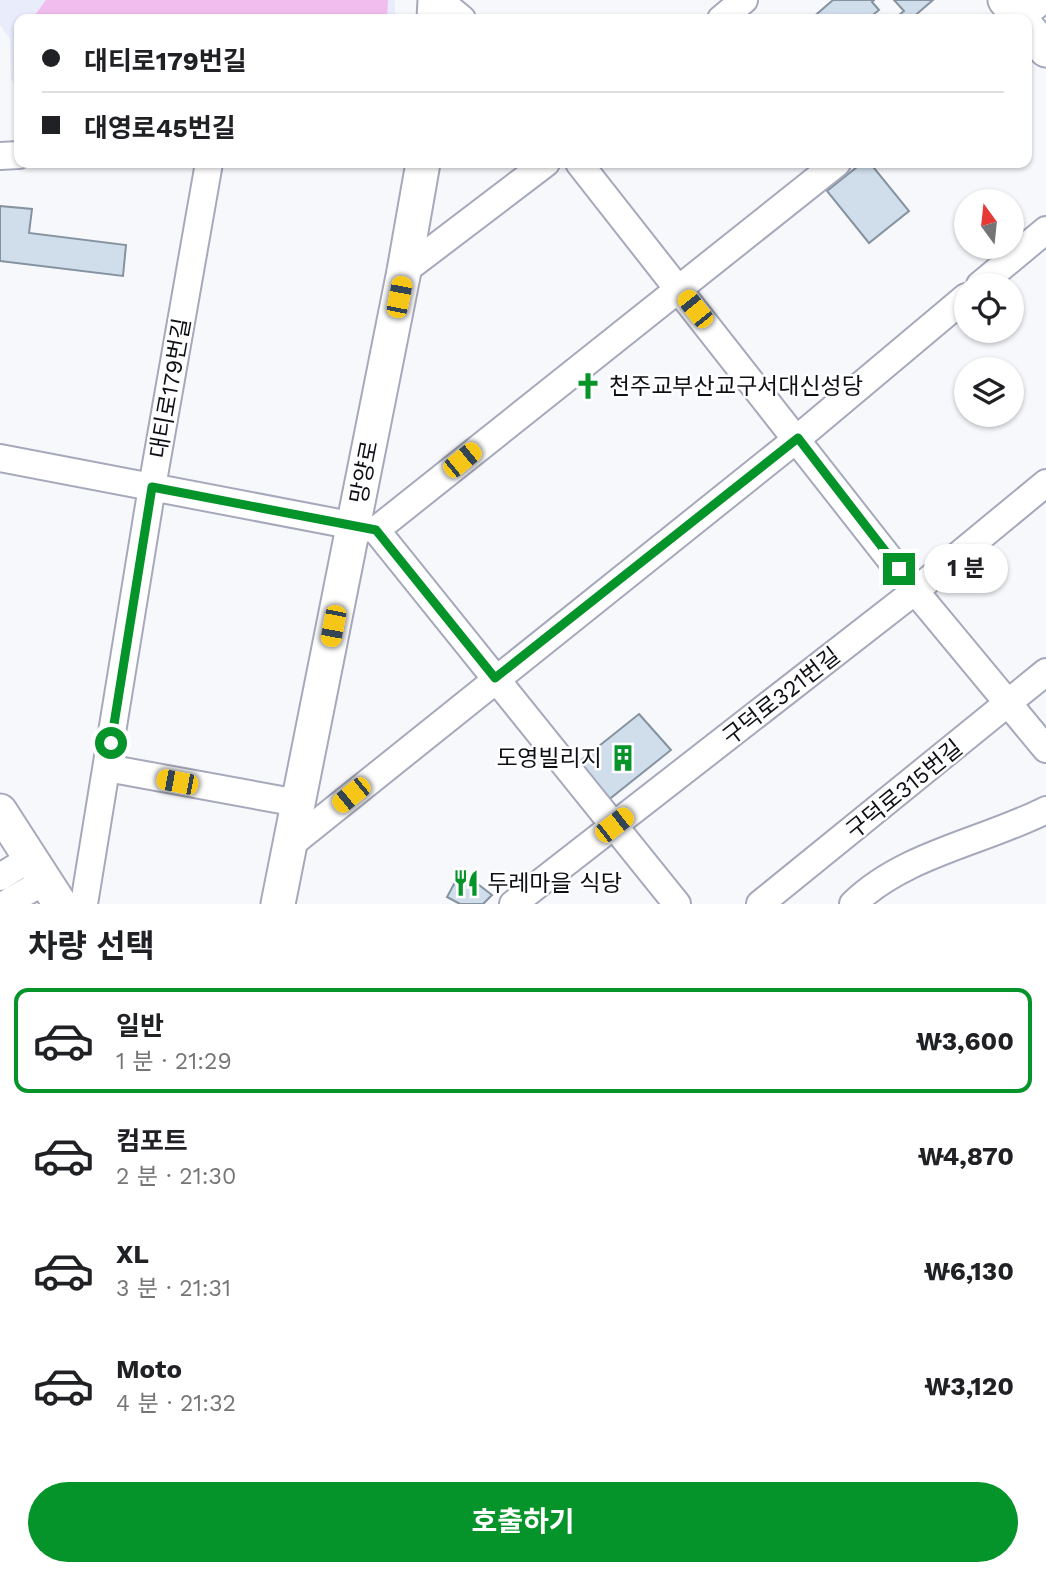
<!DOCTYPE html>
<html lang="ko">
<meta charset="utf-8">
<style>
body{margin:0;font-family:"Work Sans","Noto Sans KR",sans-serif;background:#f2f2f2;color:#202124;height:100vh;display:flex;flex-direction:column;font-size:26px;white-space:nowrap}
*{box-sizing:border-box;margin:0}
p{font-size:23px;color:#757577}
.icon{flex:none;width:38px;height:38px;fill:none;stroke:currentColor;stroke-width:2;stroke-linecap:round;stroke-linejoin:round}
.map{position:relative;height:904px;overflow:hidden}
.details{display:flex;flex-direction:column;background:#fff;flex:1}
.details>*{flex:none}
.guide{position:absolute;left:14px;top:14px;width:1018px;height:154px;border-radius:14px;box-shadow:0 2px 5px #0004;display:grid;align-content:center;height:154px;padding:0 28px;background:#fff}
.needle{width:46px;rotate:345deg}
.buttons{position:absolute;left:954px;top:189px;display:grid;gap:14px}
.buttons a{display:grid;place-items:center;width:70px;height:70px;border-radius:50%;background:#fff;box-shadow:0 2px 5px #0004;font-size:35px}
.end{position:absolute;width:32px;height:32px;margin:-16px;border:9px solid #049429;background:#fff;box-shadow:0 0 0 4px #fff}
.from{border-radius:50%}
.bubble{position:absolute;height:49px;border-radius:24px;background:#fff;box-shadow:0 2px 5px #0004;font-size:23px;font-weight:700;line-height:49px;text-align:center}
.car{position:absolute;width:21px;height:42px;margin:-21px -10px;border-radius:9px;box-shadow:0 0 5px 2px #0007;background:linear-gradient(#f5c518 24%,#345 0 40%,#f5c518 0 76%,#345 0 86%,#f5c518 0)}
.guide b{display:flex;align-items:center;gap:24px;height:66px;font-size:26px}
.guide b+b{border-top:2px solid #e0e0e0}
.guide i{width:18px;height:18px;background:#202124}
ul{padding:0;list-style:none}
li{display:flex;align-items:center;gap:21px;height:105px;margin:0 14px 10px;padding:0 14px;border:4px solid transparent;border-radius:14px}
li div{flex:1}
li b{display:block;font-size:26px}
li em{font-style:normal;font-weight:700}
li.selected{border-color:#049429}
li>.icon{width:63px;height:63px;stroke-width:1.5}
h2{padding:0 28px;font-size:32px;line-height:84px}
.cta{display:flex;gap:14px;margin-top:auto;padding:14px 28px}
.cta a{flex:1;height:80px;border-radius:42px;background:#049429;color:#fff;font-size:28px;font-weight:700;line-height:80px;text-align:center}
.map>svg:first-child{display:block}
.built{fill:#e8ecfb}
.green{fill:#f1bdee}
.building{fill:#d0deec;stroke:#85929f;stroke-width:2}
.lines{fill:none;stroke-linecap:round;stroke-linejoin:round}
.minor-casing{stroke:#a6a9bb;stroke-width:30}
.major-casing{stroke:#a6a9bb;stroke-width:37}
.minor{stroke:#fff;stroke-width:26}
.major{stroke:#fff;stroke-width:33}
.route{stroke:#049429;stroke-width:9}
.labels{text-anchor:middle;stroke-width:5;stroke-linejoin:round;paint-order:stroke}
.poi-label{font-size:23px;fill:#0f1016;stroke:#fff;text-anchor:start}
.street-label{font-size:23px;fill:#0f1016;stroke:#fff}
</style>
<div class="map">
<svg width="1046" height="904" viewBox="0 0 1046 904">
<rect width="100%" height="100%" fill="#f7f8fc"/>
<path class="built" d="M0 0H395V19H19V89L11 79 10 39 0 25Z"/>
<path class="green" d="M46 0H388L387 19H32Z"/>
<path class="building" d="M833 0H874L872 2 879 10 868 19H811Z
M894 0H933L911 19H894L904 11Z
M862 163H870L909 211 869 243 827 191Z
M0 206 32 209 29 233 126 245 123 276 0 261Z
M639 714 671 750 602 805 574 766Z
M461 871 492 895 483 904H460L447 897Z"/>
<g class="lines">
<defs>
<path id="minor" d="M439 0 462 19
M721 19 744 0
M1019 19 1043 0
M0 156 19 155
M579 163 915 591 1046 749
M404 271 546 163
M980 285 1046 230
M0 458 376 530 677 904
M376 530 837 163
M107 768 298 803
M290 845 798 438 966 297
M0 877 31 858
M5 904 45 881
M84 904 152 487 209 163
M513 904 915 591 1046 483
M760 904 1046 672
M853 904C904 854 983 842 1046 810"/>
<path id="major" d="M1005 0 1021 19
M434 19 435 0
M1027 27 1046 50
M0 811 60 904
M278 904 404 271 423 163"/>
</defs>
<use href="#minor" class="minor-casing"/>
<use href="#major" class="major-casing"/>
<use href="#minor" class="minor"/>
<use href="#major" class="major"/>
</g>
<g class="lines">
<path class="route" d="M111 743 152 487 376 530 495 678 798 438 899 569"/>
</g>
<defs>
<symbol id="church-bare" viewBox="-9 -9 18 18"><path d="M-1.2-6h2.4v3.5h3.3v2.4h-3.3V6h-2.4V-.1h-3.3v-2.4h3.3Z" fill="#049429" stroke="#fff" stroke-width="2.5" paint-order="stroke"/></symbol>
<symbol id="building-bare" viewBox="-9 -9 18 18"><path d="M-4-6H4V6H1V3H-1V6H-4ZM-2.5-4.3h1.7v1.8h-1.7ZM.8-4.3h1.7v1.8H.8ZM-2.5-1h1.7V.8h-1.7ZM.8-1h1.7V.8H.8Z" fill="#049429" stroke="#fff" stroke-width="2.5" paint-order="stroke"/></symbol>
<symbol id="restaurant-bare" viewBox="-9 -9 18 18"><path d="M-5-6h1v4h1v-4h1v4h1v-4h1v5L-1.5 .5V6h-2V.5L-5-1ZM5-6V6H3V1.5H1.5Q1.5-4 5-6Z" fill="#049429" stroke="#fff" stroke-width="2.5" paint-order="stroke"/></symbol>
</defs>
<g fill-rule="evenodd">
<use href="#church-bare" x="569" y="367" width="38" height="38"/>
<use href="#building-bare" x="604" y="739" width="38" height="38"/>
<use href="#restaurant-bare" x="447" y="864" width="38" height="38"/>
</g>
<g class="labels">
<g class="poi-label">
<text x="609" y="394">천주교부산교구서대신성당</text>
<text x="602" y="766" text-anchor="end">도영빌리지</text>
<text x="487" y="891">두레마을 식당</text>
</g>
<g class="street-label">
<text transform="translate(170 388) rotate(-80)" y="8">대티로179번길</text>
<text transform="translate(364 472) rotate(-79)" y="8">망양로</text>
<text transform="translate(781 696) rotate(-38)" y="8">구덕로321번길</text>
<text transform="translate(904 789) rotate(-39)" y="8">구덕로315번길</text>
</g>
</g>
</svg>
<div class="buttons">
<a><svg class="needle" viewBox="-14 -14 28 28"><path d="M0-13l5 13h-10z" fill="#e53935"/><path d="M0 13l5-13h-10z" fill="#757577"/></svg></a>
<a><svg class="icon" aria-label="locate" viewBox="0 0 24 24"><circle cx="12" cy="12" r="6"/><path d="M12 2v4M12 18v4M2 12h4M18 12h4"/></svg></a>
<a><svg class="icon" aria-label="layers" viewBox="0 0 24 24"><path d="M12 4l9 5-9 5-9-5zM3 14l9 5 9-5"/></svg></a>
</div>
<i class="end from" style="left:111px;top:743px"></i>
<i class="end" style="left:899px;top:569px"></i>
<div class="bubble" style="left:924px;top:544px;width:84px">1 분</div>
<i class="car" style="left:399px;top:297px;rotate:11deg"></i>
<i class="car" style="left:695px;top:309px;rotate:321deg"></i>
<i class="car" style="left:462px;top:460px;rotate:51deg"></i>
<i class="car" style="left:333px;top:626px;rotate:191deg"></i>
<i class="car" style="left:177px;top:782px;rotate:281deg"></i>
<i class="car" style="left:351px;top:795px;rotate:231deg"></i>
<i class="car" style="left:614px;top:825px;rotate:52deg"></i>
<div class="guide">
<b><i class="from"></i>대티로179번길</b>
<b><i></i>대영로45번길</b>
</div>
</div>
<section class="details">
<h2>차량 선택</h2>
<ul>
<li class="selected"><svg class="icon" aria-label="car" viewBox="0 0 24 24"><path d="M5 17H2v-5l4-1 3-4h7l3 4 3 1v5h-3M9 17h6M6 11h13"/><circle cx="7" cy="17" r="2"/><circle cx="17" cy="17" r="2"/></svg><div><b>일반</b><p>1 분 · 21:29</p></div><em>₩3,600</em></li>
<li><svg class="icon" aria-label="car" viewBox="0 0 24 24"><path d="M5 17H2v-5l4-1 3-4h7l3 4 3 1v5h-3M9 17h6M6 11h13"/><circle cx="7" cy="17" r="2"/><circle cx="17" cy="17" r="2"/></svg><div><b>컴포트</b><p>2 분 · 21:30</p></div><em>₩4,870</em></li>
<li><svg class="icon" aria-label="car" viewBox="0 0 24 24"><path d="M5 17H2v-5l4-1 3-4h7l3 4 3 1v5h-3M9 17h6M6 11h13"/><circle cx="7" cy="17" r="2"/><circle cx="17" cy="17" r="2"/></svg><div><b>XL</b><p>3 분 · 21:31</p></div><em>₩6,130</em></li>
<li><svg class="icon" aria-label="car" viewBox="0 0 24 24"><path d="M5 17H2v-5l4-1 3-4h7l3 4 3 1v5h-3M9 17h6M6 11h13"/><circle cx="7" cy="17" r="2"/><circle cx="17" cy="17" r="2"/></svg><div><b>Moto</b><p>4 분 · 21:32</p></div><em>₩3,120</em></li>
</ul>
<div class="cta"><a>호출하기</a></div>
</section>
